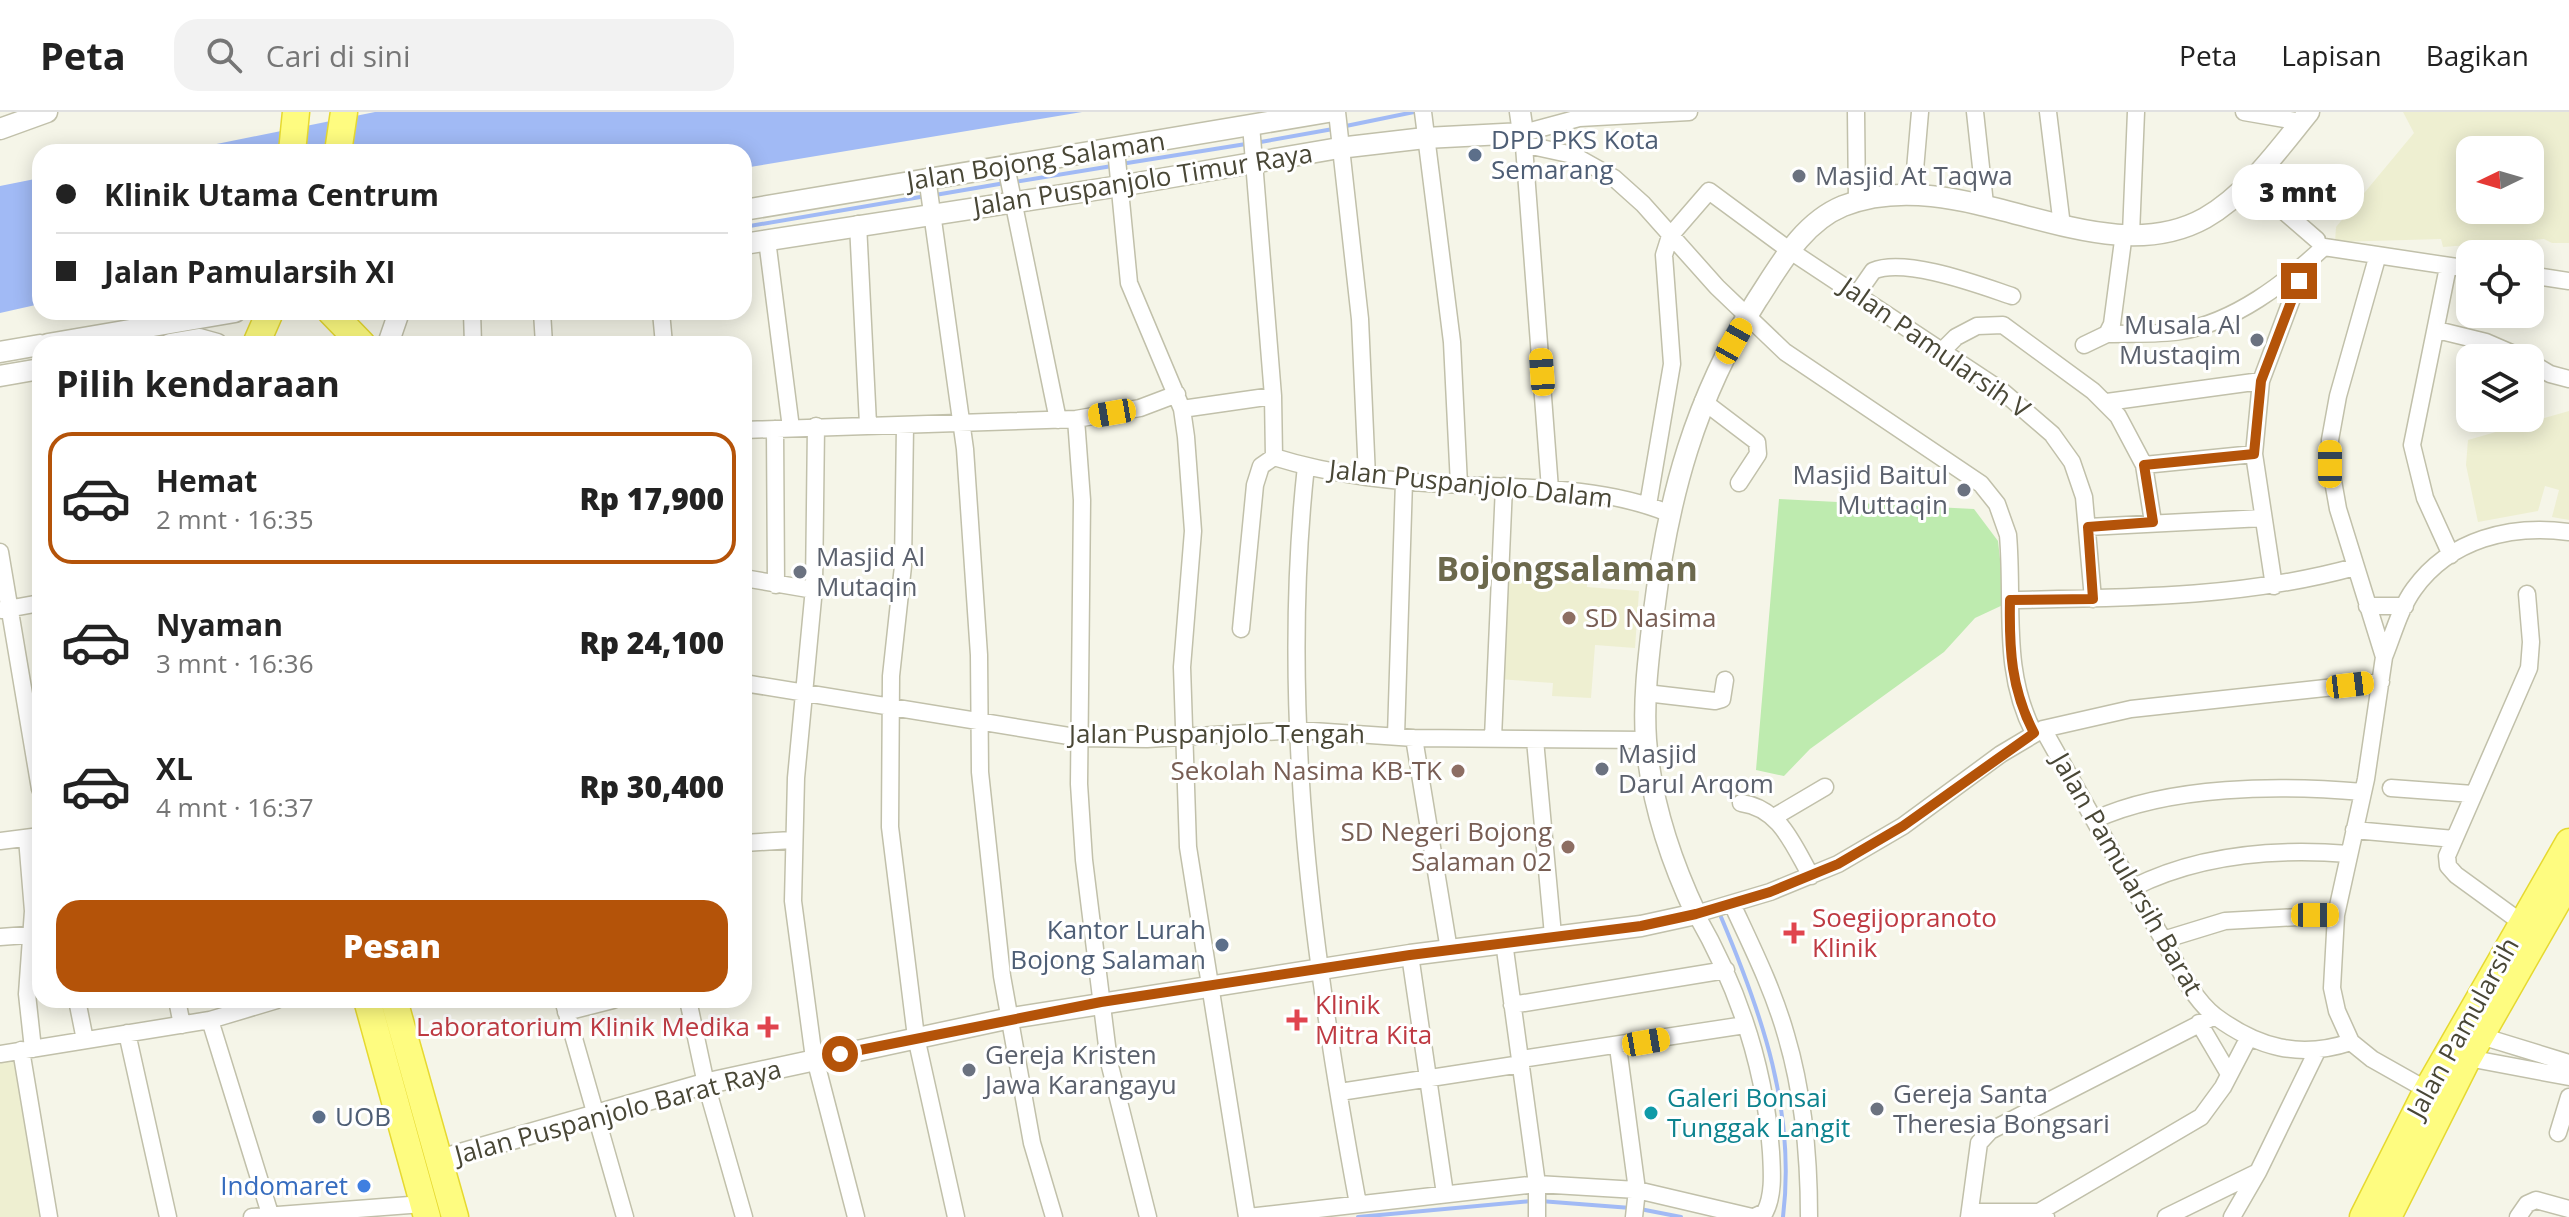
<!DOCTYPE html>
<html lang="id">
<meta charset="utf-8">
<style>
body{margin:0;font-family:"Open Sans",sans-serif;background:#f2f2f2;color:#222;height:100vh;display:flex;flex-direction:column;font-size:30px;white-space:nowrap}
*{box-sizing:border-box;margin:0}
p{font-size:26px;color:#767676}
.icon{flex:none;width:44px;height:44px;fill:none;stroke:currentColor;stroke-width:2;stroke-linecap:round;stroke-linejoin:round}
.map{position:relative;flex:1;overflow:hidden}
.drawer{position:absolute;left:32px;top:224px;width:720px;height:672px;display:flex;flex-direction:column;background:#fff;border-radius:24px;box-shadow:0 4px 20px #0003}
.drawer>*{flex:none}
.hud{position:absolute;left:32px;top:32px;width:720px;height:176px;border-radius:24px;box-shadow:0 4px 20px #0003;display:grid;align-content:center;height:176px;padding:0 24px;background:#fff}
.needle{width:52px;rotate:265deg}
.tools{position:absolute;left:2456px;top:24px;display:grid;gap:16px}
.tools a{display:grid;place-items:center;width:88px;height:88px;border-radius:16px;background:#fff;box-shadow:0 4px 20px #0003;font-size:40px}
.end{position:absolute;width:36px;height:36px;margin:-18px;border:10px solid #b45309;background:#fff;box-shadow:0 0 0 4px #fff}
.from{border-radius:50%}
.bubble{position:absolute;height:56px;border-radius:24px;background:#fff;box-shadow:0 4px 20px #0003;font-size:26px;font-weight:800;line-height:56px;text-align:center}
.car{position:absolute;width:24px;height:48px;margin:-24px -12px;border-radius:10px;box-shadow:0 0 6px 2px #0007;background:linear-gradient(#f5c518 24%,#345 0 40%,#f5c518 0 76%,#345 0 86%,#f5c518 0)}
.hud b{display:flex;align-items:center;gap:28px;height:76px;font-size:30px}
.hud b+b{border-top:2px solid #e0e0e0}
.hud i{width:20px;height:20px;background:#222}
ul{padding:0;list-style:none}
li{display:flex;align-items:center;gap:24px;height:132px;margin:0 16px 12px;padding:0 8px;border:4px solid transparent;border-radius:24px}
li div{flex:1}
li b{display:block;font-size:30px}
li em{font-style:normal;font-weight:800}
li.active{border-color:#b45309}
li>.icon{width:72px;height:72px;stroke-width:1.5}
h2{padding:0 24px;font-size:36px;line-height:96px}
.action{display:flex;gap:16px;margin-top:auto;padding:16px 24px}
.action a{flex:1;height:92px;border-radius:24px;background:#b45309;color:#fff;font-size:32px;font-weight:800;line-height:92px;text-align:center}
header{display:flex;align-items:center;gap:48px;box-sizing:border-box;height:112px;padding:0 40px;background:#fff;border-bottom:2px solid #e0e0e0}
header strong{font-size:38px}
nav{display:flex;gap:44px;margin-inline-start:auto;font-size:28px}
.search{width:560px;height:72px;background:#f2f2f2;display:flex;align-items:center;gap:20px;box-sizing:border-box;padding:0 28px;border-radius:24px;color:#767676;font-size:30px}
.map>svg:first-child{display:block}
.education{fill:#eeefd1;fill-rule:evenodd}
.green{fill:#beebaf}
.water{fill:#a1baf5}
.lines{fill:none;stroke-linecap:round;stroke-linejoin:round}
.stream{stroke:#a1baf5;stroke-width:4}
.minor-casing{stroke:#c1c0aa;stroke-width:19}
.tertiary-casing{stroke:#c1c0aa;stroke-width:23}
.trunk-casing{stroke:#e6d930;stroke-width:29}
.minor{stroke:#fff;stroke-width:16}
.tertiary{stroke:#fff;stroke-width:20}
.trunk{stroke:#fefc80;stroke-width:26}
.route{stroke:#b45309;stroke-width:10}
.service-dot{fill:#5c6f8a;stroke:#fff;stroke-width:3}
.worship-dot{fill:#6b7280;stroke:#fff;stroke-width:3}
.education-dot{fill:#8d6e63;stroke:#fff;stroke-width:3}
.health-dot{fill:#e0444e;stroke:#fff;stroke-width:3}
.culture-dot{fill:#0f9aa8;stroke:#fff;stroke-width:3}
.shop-dot{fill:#3f7fe0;stroke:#fff;stroke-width:3}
.labels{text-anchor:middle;stroke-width:6;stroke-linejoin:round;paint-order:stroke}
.service-label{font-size:26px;fill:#4e5e75;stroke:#fff;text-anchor:start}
.street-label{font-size:26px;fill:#494736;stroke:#fff}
.worship-label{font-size:26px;fill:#5b616d;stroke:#fff;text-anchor:start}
.education-label{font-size:26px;fill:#785e54;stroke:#fff;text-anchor:end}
.health-label{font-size:26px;fill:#be3a42;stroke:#fff;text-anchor:start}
.culture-label{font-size:26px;fill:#0d838f;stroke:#fff;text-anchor:start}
.shop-label{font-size:26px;fill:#366cbe;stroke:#fff;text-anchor:end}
.district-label{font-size:34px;font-weight:bold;fill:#6c694d;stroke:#fff}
</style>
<header>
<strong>Peta</strong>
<div class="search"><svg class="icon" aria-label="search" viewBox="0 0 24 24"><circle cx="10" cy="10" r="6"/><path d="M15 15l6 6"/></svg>Cari di sini</div>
<nav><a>Peta</a><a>Lapisan</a><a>Bagikan</a></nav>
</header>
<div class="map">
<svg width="2569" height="1105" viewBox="0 0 2569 1105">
<rect width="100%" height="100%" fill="#f5f5e8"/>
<path class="education" d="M2403 0H2569V131H2552L2544 127 2443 135 2441 127 2335 130 2336 115 2414 21ZM2470 38H2530V98H2470Z
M2569 299V408L2552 405 2559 378 2545 374 2538 399 2478 410 2466 353 2468 328Z
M1504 462 1587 467V475L1639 479 1635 536 1595 533 1591 586 1552 584 1553 571 1498 567Z
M15 942 45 1105H0V944Z"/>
<path class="green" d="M1779 387 1974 397 1998 429 2005 492 1975 506 1944 540 1810 637 1784 664 1756 658Z"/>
<path class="water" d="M375 0H1082L744 56V40H177Z
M40 66V192L0 201V74Z"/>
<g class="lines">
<path class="stream" d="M1341 15 1414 0
M1255 31 1333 17
M1121 52 1246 32
M1014 70 1112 54
M935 83 1005 71
M744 115 926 84
M1721 805C1762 902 1796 999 1783 1105
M1540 1089 1631 1096
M1640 1097 1681 1105
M1358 1105 1531 1089"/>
<defs>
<path id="minor" d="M1337 0 1360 207 1367 365
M1423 0 1452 230 1459 373
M1856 0 1857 90
M1975 0 1985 92
M2048 0 2062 114
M2244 0 2301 10
M1251 13 1273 284 1274 345
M1523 32 1573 43 1614 66 1643 92 1717 175 1785 240 1981 372 1997 392 2008 423C2014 492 2001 558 2034 621
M1116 37 1129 171 1182 297 1186 325 1193 419 1182 555 1188 735 1247 1105
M1006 54 1058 308
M927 65 965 337 979 543 980 660 1002 864 1032 1031 1054 1105
M2249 69 2317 128
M1913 81 1920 0
M858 112 868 312
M2131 122 2136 0
M767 128 791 316
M2377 146 2338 284 2330 328V352L2338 397 2384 545 2366 667 2336 803 2332 876 2337 899 2351 930 2372 947 2427 978
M2448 155 2412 333 2425 386 2451 443
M2530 163 2569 169
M1857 182 1873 159C1905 145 1979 173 2012 184
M472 200 473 232
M542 200 544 232
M661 200 664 232
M2437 218 2486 230 2523 246
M2107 222C2131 221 2157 223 2181 219 2235 210 2285 171 2324 135L2470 157
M2084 233 2107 222 2112 212 2124 121
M1941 240 1956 225 1977 214 2003 213 2093 279 2118 304 2144 353 2153 410
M2530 250 2550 262 2569 267
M1703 289 1757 330 1758 342 1739 371
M2107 290 2261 269
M1182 297 1273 284
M1076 307 1082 388 1079 672 1084 748 1109 950 1148 1105
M816 314 814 476 796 666 793 789 813 939 856 1105
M905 314 903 454 891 564 890 715 916 925 956 1105
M775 317 776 473
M744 318 1076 307 1140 296 1177 282
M1274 345C1334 364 1399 370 1462 373 1530 376 1604 375 1668 401
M2144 353 2254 342
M1306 354C1279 600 1313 850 1358 1092
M1550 377 1523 21 1579 6 1689 0
M1648 393 1672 252 1664 143 1670 124 1709 79 1789 138 2002 279 2052 322 2072 350 2084 385 2093 487
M2088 415 2263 406
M0 440 40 677
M744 466 814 478
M2274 474 2254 342 2261 269 2305 152
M2010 488C2126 486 2243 486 2355 455
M2367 494H2405
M2 498 40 491
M1241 517 1255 373 1261 354 1274 345
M2384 545C2393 523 2400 496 2414 477 2450 427 2511 412 2569 420
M744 571 1081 626 1147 627 1298 618 1414 626 1646 628
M1646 581 1715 589 1722 587 1725 568
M2043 617C2083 688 2122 759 2164 829 2178 854 2192 886 2215 904 2258 936 2300 947 2351 930
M1396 624 1404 369
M1414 626 1449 838
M1493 626 1504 374
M1535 628 1553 823
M2391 676 2473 682
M1741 691C1780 696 1793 733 1811 764
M1774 705 1825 675
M2094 708C2170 673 2280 673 2363 680
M2354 718 2454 727
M27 726 33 799 27 882 33 937
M0 729 40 724
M744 731 792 728
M2132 776C2199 742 2274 736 2349 742
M1732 792C1752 835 1773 877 1786 923 1803 980 1809 1046 1809 1105
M2522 811 2456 763 2448 754 2447 744 2529 556 2531 530 2527 482
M0 825 40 822
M2163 828 2225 809 2336 803
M1504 830 1537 1072V1105
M1410 843 1445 1082
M77 888 85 928
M177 888 182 913
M563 888 625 1105
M688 888 706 972 744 1105
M1512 893 1726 858
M566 900 613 888
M210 908 271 1105
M2199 911 2229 962
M127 921 168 1105
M2481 924 2569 951
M1618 935 1637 1078 1634 1105
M21 938 49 1105
M0 942 210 908 277 888
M2468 946 2569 965
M1521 947 1745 913
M1340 980 1521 952
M2558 1021 2569 985
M1971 1100H2039L2046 1105
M2039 1100 2201 1005 2223 975 2249 925
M252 1105 423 1092
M1248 1105 1537 1072 1637 1078 1752 1105
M1754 1105 1765 1100C1774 1083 1772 1059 1771 1040 1765 955 1738 875 1696 802L1770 780 1838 752 1903 714 2001 642 2043 617 2131 597 2381 570
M1969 1105 1979 1031 1990 1019 2215 904
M2166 1105 2258 1060
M2232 1105 2258 1060 2317 939
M2518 1105 2527 1092 2536 1088 2569 1097"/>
<path id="tertiary" d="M0 17 47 0
M744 98 1328 0
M744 132 1120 74 1339 36 1425 26 1523 21 1520 0
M48 232 235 200
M170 232 199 227 217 232
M388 232 399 200
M0 240 40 233
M0 264 40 257
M439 1048 704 972 1006 907 1410 843 1641 814 1696 802C1670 747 1651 689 1646 628 1643 585 1649 542 1654 499 1668 385 1695 286 1757 188 1780 153 1802 111 1843 94 1962 47 2097 166 2205 106 2246 83 2279 37 2309 0"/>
<path id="trunk" d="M292 40 296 0
M338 40 344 0
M331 200 362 232
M256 232 270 200
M367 888 427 1105
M394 888 455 1105
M2363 1105 2427 978 2569 730
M2388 1105 2468 946 2569 769"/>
</defs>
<use href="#minor" class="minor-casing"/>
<use href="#tertiary" class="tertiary-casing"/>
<use href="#trunk" class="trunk-casing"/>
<use href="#minor" class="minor"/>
<use href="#tertiary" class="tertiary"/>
<use href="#trunk" class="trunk"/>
</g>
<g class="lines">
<path class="route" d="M840 942 1101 890 1410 843 1641 814 1696 802 1770 780 1838 752 1903 714 2034 621C2011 577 2009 537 2010 488L2093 487 2088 415 2153 410 2144 353 2254 342 2261 269 2299 169"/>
</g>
<g class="service-dot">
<circle cx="1475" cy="43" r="8"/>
<circle cx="1222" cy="833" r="8"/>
<circle cx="319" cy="1005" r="8"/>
</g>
<g class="worship-dot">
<circle cx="1799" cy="64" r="8"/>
<circle cx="2257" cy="228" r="8"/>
<circle cx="1964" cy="378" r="8"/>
<circle cx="800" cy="460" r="8"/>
<circle cx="1602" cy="657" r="8"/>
<circle cx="969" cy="958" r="8"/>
<circle cx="1877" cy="997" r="8"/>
</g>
<g class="education-dot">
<circle cx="1569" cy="506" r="8"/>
<circle cx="1458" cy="659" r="8"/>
<circle cx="1568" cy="735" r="8"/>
</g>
<g class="health-dot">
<path d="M1790 809h8v8h8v8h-8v8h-8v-8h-8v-8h8z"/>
<path d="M1293 896h8v8h8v8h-8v8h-8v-8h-8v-8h8z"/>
<path d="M764 903h8v8h8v8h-8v8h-8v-8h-8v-8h8z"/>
</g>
<circle class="culture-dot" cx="1651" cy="1001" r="8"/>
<circle class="shop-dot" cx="364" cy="1074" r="8"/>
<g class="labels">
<g class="service-label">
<text x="1491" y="37">DPD PKS Kota<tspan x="1491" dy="30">Semarang</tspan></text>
<text x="1206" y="827" text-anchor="end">Kantor Lurah<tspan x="1206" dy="30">Bojong Salaman</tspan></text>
<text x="335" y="1014">UOB</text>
</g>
<g class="street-label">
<text transform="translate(1036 49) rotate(-9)" y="9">Jalan Bojong Salaman</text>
<text transform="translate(1143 68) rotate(-9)" y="9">Jalan Puspanjolo Timur Raya</text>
<text transform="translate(1935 236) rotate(35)" y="9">Jalan Pamularsih V</text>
<text transform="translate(1471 372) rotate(6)" y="9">Jalan Puspanjolo Dalam</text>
<text x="1217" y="631">Jalan Puspanjolo Tengah</text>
<text transform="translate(2127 762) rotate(60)" y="9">Jalan Pamularsih Barat</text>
<text transform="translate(2463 916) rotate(-61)" y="9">Jalan Pamularsih</text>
<text transform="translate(618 1000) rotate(-15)" y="9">Jalan Puspanjolo Barat Raya</text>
</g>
<g class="worship-label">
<text x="1815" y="73">Masjid At Taqwa</text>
<text x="2241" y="222" text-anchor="end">Musala Al<tspan x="2241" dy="30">Mustaqim</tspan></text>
<text x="1948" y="372" text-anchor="end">Masjid Baitul<tspan x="1948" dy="30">Muttaqin</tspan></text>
<text x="816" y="454">Masjid Al<tspan x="816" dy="30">Mutaqin</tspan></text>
<text x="1618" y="651">Masjid<tspan x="1618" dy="30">Darul Arqom</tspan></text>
<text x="985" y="952">Gereja Kristen<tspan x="985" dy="30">Jawa Karangayu</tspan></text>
<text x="1893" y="991">Gereja Santa<tspan x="1893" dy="30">Theresia Bongsari</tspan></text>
</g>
<g class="education-label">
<text x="1585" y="515" text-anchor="start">SD Nasima</text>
<text x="1442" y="668">Sekolah Nasima KB-TK</text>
<text x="1552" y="729">SD Negeri Bojong<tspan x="1552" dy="30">Salaman 02</tspan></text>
</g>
<g class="health-label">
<text x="1812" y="815">Soegijopranoto<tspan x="1812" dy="30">Klinik</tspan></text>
<text x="1315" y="902">Klinik<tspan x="1315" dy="30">Mitra Kita</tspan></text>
<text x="750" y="924" text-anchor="end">Laboratorium Klinik Medika</text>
</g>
<g class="culture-label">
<text x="1667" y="995">Galeri Bonsai<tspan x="1667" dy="30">Tunggak Langit</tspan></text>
</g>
<g class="shop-label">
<text x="348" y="1083">Indomaret</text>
</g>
<g class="district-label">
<text x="1567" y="469">Bojongsalaman</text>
</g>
</g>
</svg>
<div class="tools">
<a><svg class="needle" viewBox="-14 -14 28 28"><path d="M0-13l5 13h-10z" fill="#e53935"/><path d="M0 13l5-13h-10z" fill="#767676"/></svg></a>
<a><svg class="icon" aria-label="locate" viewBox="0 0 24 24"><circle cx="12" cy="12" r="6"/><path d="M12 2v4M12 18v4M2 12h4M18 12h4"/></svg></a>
<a><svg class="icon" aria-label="layers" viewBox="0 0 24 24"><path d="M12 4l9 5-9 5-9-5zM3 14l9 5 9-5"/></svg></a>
</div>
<i class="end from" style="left:840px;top:942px"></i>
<i class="end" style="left:2299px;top:169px"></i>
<div class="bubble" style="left:2232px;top:52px;width:132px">3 mnt</div>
<i class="car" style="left:1734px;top:229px;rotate:29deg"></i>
<i class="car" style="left:1542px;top:260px;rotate:356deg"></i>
<i class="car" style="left:1112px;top:301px;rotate:260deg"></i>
<i class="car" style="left:2330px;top:352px;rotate:0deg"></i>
<i class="car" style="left:2350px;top:573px;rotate:83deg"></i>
<i class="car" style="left:2315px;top:803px;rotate:90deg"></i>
<i class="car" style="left:1646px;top:930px;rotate:80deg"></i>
<div class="hud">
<b><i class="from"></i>Klinik Utama Centrum</b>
<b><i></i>Jalan Pamularsih XI</b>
</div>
<section class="drawer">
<h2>Pilih kendaraan</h2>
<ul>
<li class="active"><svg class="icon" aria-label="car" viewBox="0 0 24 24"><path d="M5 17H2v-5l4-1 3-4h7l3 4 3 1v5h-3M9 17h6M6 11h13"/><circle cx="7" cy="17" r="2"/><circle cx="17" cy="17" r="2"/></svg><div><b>Hemat</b><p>2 mnt · 16:35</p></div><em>Rp 17,900</em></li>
<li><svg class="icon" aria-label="car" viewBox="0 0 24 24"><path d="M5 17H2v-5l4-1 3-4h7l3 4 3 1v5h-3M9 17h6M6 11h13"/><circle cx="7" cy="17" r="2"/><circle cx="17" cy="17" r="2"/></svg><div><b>Nyaman</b><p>3 mnt · 16:36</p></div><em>Rp 24,100</em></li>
<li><svg class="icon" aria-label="car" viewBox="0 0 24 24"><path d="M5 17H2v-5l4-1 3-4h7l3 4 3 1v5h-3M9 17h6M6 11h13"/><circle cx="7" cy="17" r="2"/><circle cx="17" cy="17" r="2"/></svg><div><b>XL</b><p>4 mnt · 16:37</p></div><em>Rp 30,400</em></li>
</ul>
<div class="action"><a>Pesan</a></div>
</section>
</div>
